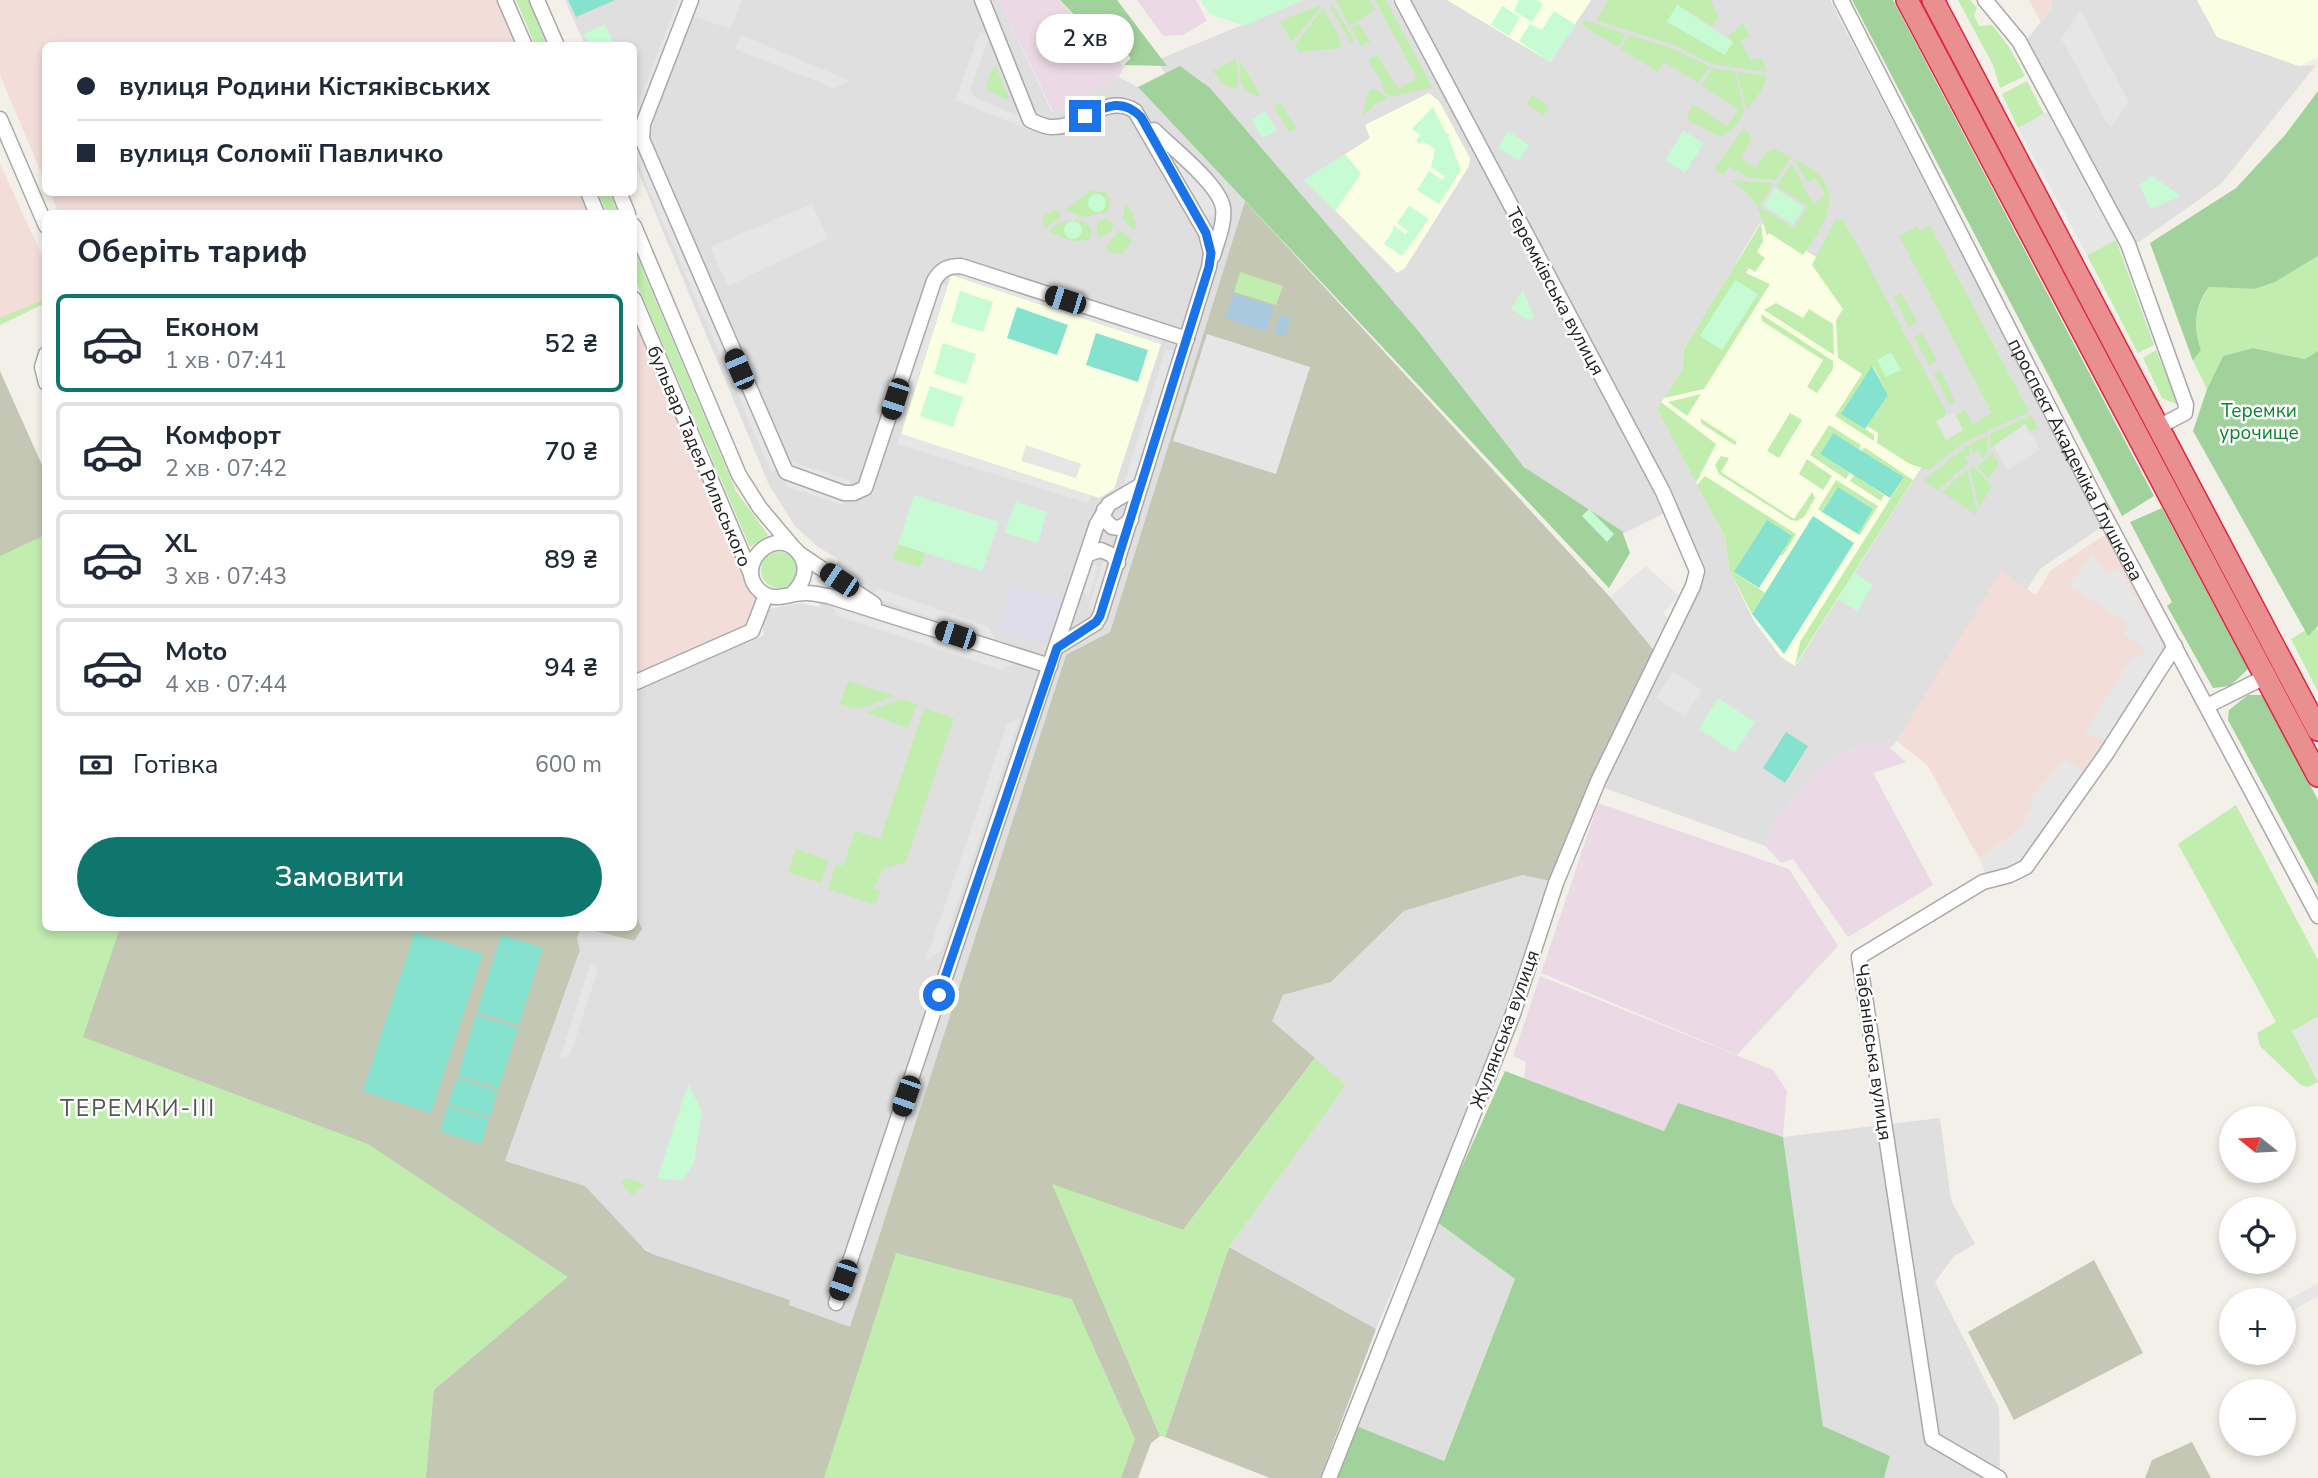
<!DOCTYPE html>
<html lang="uk">
<meta charset="utf-8">
<style>
body{margin:0;font-family:"Nunito Sans",sans-serif;background:#f2f2f3;color:#1f2937;height:100vh;display:flex;flex-direction:column;font-size:26px;white-space:nowrap}
*{box-sizing:border-box;margin:0}
p{font-size:23px;color:#747a83}
.icon{flex:none;width:38px;height:38px;fill:none;stroke:currentColor;stroke-width:2;stroke-linecap:round;stroke-linejoin:round}
.map{position:relative;flex:1;overflow:hidden}
.sheet{position:absolute;left:42px;top:210px;width:595px;height:721px;display:flex;flex-direction:column;background:#fff;border-radius:10px;box-shadow:0 4px 10px #0003}
.sheet>*{flex:none}
.top-card{position:absolute;left:42px;top:42px;width:595px;height:154px;border-radius:10px;box-shadow:0 4px 10px #0003;display:grid;align-content:center;height:154px;padding:0 35px;background:#fff}
.needle{width:46px;rotate:288deg}
.buttons{position:absolute;left:2219px;top:1106px;display:grid;gap:14px}
.buttons a{display:grid;place-items:center;width:77px;height:77px;border-radius:50%;background:#fff;box-shadow:0 4px 10px #0003;font-size:35px}
.end{position:absolute;width:32px;height:32px;margin:-16px;border:9px solid #1a73e8;background:#fff;box-shadow:0 0 0 4px #fff}
.from{border-radius:50%}
.bubble{position:absolute;height:49px;border-radius:24px;background:#fff;box-shadow:0 4px 10px #0003;font-size:23px;font-weight:600;line-height:49px;text-align:center}
.car{position:absolute;width:21px;height:42px;margin:-21px -10px;border-radius:9px;box-shadow:0 0 5px 2px #0007;background:linear-gradient(#222 24%,#8ab4d8 0 40%,#222 0 76%,#8ab4d8 0 86%,#222 0)}
.top-card b{display:flex;align-items:center;gap:24px;height:66px;font-size:26px}
.top-card b+b{border-top:2px solid #e0e1e3}
.top-card i{width:18px;height:18px;background:#1f2937}
ul{padding:0;list-style:none}
li{display:flex;align-items:center;gap:21px;height:98px;margin:0 14px 10px;padding:0 21px;border:4px solid #e0e1e3;border-radius:10px}
li div{flex:1}
li b{display:block;font-size:26px}
li em{font-style:normal;font-weight:600}
li.on{border-color:#0f766e}
li>.icon{width:63px;height:63px;stroke-width:1.5}
h2{padding:0 35px;font-size:32px;line-height:84px}
.pay{display:flex;align-items:center;gap:18px;height:77px;padding:0 35px;font-size:26px}
.pay p{margin-inline-start:auto}
.primary-button{display:flex;gap:14px;margin-top:auto;padding:14px 35px}
.primary-button a{flex:1;height:80px;border-radius:42px;background:#0f766e;color:#fff;font-size:28px;font-weight:600;line-height:80px;text-align:center}
.map>svg:first-child{display:block}
.residential{fill:#e0dfdf}
.commercial{fill:#f3ddd8}
.industrial{fill:#ebdae5}
.education{fill:#faffe4}
.construction{fill:#c4c7b3}
.grass{fill:#c1edae}
.forest{fill:#a2d29c}
.park{fill:#c6fbd4}
.pitch{fill:#85e2cf}
.parking{fill:#e6e6e6}
.plaza{fill:#dedce8}
.water{fill:#a8c9e0}
.lines{fill:none;stroke-linecap:round;stroke-linejoin:round}
.minor-casing{stroke:#a9a9a9;stroke-width:17}
.highway-casing{stroke:#e12443;stroke-width:24}
.minor{stroke:#fff;stroke-width:14}
.highway{stroke:#ea8f8f;stroke-width:21}
.route{stroke:#1a73e8;stroke-width:9}
.labels{text-anchor:middle;stroke-width:5;stroke-linejoin:round;paint-order:stroke}
.street-label{font-size:19px;fill:#222;stroke:#fff}
.park-label{font-size:19px;fill:#08872a;stroke:#fff}
.quarter-label{font-size:23px;letter-spacing:2px;fill:#555;stroke:#fff}
</style>
<div class="map">
<svg width="2318" height="1478" viewBox="0 0 2318 1478">
<rect width="100%" height="100%" fill="#f2f0e8"/>
<path class="residential" d="M565 0H999L1052 112 1119 77 1138 87 1245 201 1110 632 1066 656 851 1328 789 1305 790 1300 655 1255 505 1161 580 950 577 938 581 928 633 941 641 930 634 910V692L764 635 762 624 769 609 801 603 819 607 838 559 818 547 795 526 769 485 634 162V46L585 45Z
M1303 0H1392L1667 512 1598 546 1167 77 1157 60Z
M1406 0H1830L2103 526 2040 569 2027 589 2001 572 1897 741 1890 748 1869 743 1831 759 1796 795 1773 826 1765 846 1602 787 1701 571Z
M2052 0H2197L2217 37 2299 66 2316 65 2221 184 2136 244 2026 41 2051 9Z
M1522 875 1551 881 1510 1011 1376 1329 1229 1247 1346 1085 1271 1021 1283 995 1331 982 1404 911Z
M1940 1118 1951 1200 1975 1244 1954 1256 1935 1282 1999 1408 2000 1478H1884L1890 1456 1823 1427 1783 1137Z
M1437 1222 1515 1279 1443 1462 1356 1426Z"/>
<path class="commercial" d="M0 0H499L519 45 46 46 45 182 0 75Z
M2029 0H2052L2051 9 2041 22Z
M0 164 46 264 45 303 0 325Z
M582 192 591 213 59 214 50 193Z
M634 313 757 598 753 624 634 675Z
M2104 535 2110 537 2164 640 2165 649 2086 774 2065 760 2016 832 1979 858 1928 766 1897 741 2001 571 2036 595 2050 571Z"/>
<path class="industrial" d="M999 0H1059L1103 48 1124 66 1119 77 1053 112Z
M1137 0H1196L1207 21 1183 35 1163 36Z
M1869 743 1890 748 1906 762 1873 773 1933 885 1848 937 1793 859 1781 863 1765 846 1773 826 1796 795 1831 759Z
M1598 803 1789 869 1838 946 1737 1055 1541 973Z
M1540 976 1773 1070 1787 1091 1783 1137 1727 1121 1664 1131 1524 1078 1526 1062 1513 1056Z"/>
<path class="education" d="M1447 0H1591L1550 62Z
M2197 0H2318V57L2299 66 2217 37Z
M1429 93 1439 101 1470 158 1469 166 1405 268 1397 273 1305 180 1370 138 1365 125Z
M1760 223 1826 263 1926 460 1795 666 1781 657 1754 621 1730 571 1725 537 1657 409 1682 370 1684 349 1737 266 1736 263Z
M951 275 1161 344 1114 489 1099 498 901 434Z"/>
<path class="construction" d="M1245 201 1610 597 1659 656 1551 881 1522 875 1404 911 1331 982 1283 995 1272 1021 1315 1058 1183 1230 1053 1185 1160 1436 1151 1443 1138 1478H0V371L42 465 45 464 46 928H581L577 938 580 950 505 1161 585 1186 645 1250 655 1255 790 1300 789 1305 850 1327 1066 655 1110 632Z
M634 910 642 929 634 941 582 928H634Z
M1229 1247 1376 1329 1320 1478H1270L1165 1437Z
M2094 1260 2143 1353 2014 1420 1968 1332Z
M2192 1442 2211 1478H2145L2152 1460Z"/>
<path class="grass" d="M516 0H528L547 45H535Z
M1336 0H1370L1375 10 1349 26Z
M1375 0H1386L1432 87 1392 97 1384 93 1382 82 1368 60 1377 54 1398 89 1417 78Z
M1608 0H1711L1718 18 1712 26 1678 5 1712 47 1733 42 1727 38 1743 23 1750 37 1740 40 1751 60 1762 58 1767 72 1712 64 1672 44 1597 21Z
M1958 0H1970L1977 8 1974 15 1979 26 1992 25 2009 47 2025 76 2000 88 1993 65Z
M1331 2 1355 41 1351 43 1332 11Z
M1321 5 1322 6 1292 42 1280 21Z
M1323 8 1339 36 1341 48 1299 52 1295 45Z
M1584 20 1626 34 1618 47 1582 25Z
M1359 24 1370 42 1361 46 1351 28Z
M1629 35 1671 48 1710 67 1698 83 1664 62 1657 72 1621 49Z
M1236 58 1239 85 1233 89 1221 82 1213 71Z
M1239 59 1262 98C1238 89 1241 83 1239 59Z
M996 67 1009 98 1006 99 989 91 986 86 992 69Z
M1712 68 1735 71 1744 111 1735 127 1721 137 1691 122 1687 116 1692 104 1727 126 1738 109 1702 86Z
M1737 72 1767 76 1761 91 1747 110Z
M2027 81 2044 114 2018 128 2002 94Z
M1373 88 1388 98 1375 104 1362 117 1368 93Z
M1532 95 1549 106 1544 115 1526 104Z
M1280 102 1296 128 1289 132 1274 106Z
M1743 129 1749 132 1751 141 1741 158 1756 168 1766 153 1774 149 1791 157 1776 180 1748 178 1729 166 1723 175 1714 169Z
M1794 159C1803 164 1816 170 1822 178 1841 203 1818 235 1803 255L1769 233 1767 236C1760 207 1755 197 1730 180L1773 183 1760 207 1794 228 1808 206 1777 186 1792 163 1813 204 1826 196 1815 177 1807 182Z
M1090 191 1105 192 1110 199 1108 212 1084 217 1065 210Z
M598 193H609L618 213H607Z
M1125 205 1129 206 1137 225 1134 230 1123 219Z
M1053 210 1059 211 1060 218 1044 228 1042 217Z
M1105 219 1114 223 1111 231 1097 239V222Z
M1836 219 1842 220 1856 242 1945 410V416L1936 421 1946 439 1963 430 1956 415 1965 410 1973 424 1992 413 1899 236 1917 226 1920 231 1930 225 2029 412 1963 443 1929 470 1910 464 1877 443 1878 433 1867 426 1888 395 1873 366 1842 414 1874 435V441L1835 416 1862 374 1838 358 1836 320 1843 309 1812 265Z
M1077 220 1089 225 1092 234 1089 240 1071 241 1049 232 1060 222Z
M1761 223 1763 241 1757 252 1765 258 1755 272 1749 268 1746 273 1770 284 1704 389 1664 398 1682 370 1684 349Z
M1121 230 1132 241 1122 254 1109 252 1105 246Z
M2116 240 2154 345 2138 353 2087 255Z
M634 249 736 491 768 535 750 547 634 277Z
M2318 256V351L2306 359 2253 348 2223 356 2207 389 2193 361 2201 350C2193 327 2194 307 2210 287L2255 289 2275 282Z
M1240 272 1283 286 1276 305 1234 292Z
M1901 293 1917 322 1909 327 1894 297Z
M45 299V303L0 325V318Z
M1776 303 1803 318 1809 309 1833 324 1834 355 1764 310Z
M1761 314 1833 361V369L1817 393 1807 387 1823 360 1762 321Z
M1922 333 1937 361 1929 365 1914 337Z
M2156 350 2176 400V404L2162 398 2143 358Z
M1941 370 1955 402 1950 405 1934 374Z
M1701 394 1687 416 1668 402Z
M1661 402 1716 444 1696 483 1657 409Z
M1790 413 1802 420 1779 458 1767 451Z
M2031 415 2038 428 2030 432 2025 424 1990 448V434Z
M1700 418 1737 442 1735 445 1702 424Z
M1829 425 1861 445 1859 449 1833 433 1820 454 1850 473 1846 479 1810 455Z
M1988 435 1987 454 1982 458 1979 450 1973 453 1969 445Z
M1968 445 1971 454 1965 457 1968 463 1938 490 1924 480Z
M1864 447 1913 480 1795 665 1800 642 1904 477 1862 451Z
M1993 453 1999 464 1988 479 1977 467Z
M1721 456 1729 458 1721 472 1794 519 1812 492 1815 498 1804 517 1797 521 1791 520 1719 474 1715 465Z
M1807 459 1832 476 1823 490 1799 474Z
M1969 467 1975 468 1992 487 1979 508Z
M1967 469 1977 511 1975 514 1942 492Z
M1854 475 1884 495 1881 501 1850 481Z
M1705 476 1796 534 1784 554 1734 572 1765 593 1752 614 1730 571 1725 537 1697 485Z
M1836 480 1878 506 1860 535 1858 534 1873 509 1838 487 1822 512 1818 509Z
M45 535 46 928H120L83 1037 368 1144 568 1277 434 1390 426 1478H0V556Z
M898 544 925 553 920 567 893 559Z
M761 570a18 18 0 1 1 36 0a18 18 0 1 1-36 0Z
M2314 625 2318 631V692L2291 639Z
M848 681 895 696 858 709 840 704Z
M901 699 917 704 908 728 866 712Z
M924 708 954 718 906 862 883 869 874 889 880 891 875 905 828 889 836 864 843 866 855 831 880 839Z
M2236 805 2318 960V1017L2292 1031 2318 1082 2308 1087 2301 1085 2260 1046 2257 1033 2276 1022 2178 844Z
M796 849 829 860 821 883 788 872Z
M1315 1058 1346 1085 1229 1247 1165 1437 1160 1436 1052 1184 1183 1230Z
M626 1178 644 1184 632 1195 621 1183Z
M896 1253 1072 1299 1135 1439 1121 1478H824Z"/>
<path class="forest" d="M1060 0H1117L1167 66 1124 65 1131 58 1114 39 1111 41 1103 31 1096 38Z
M1852 0H1893L2154 496 2122 516Z
M1180 66 1210 88 1420 333 1524 467 1622 531 1630 553 1609 588 1138 87Z
M2318 91V256L2275 282 2255 289 2209 287C2194 307 2193 327 2201 350L2193 361 2150 243 2236 188 2285 135Z
M2253 348 2305 359 2318 351V626L2308 636 2193 431 2207 389 2223 356Z
M2162 508 2248 669 2230 686 2213 688 2167 606 2172 602 2130 522Z
M2248 695H2263L2318 800V887L2228 720 2229 710Z
M1505 1071 1664 1131 1678 1103 1783 1137 1823 1426 1890 1456 1884 1478H1337L1356 1426 1444 1461 1515 1279 1437 1222Z"/>
<path class="park" d="M1200 0H1303L1244 26 1210 14Z
M1519 0H1537L1543 4 1532 22 1514 11Z
M1677 5 1733 42 1725 55 1667 22Z
M1502 6 1520 17 1509 36 1491 25Z
M1554 11 1576 25 1550 62 1519 41 1530 24 1542 30Z
M605 24 615 45H589L584 34Z
M1433 107 1445 132 1450 135 1448 137 1461 170 1439 204 1417 190 1429 171 1442 180 1445 176 1431 167 1435 149 1423 141 1420 144 1416 141 1420 135 1412 129Z
M1265 111 1277 130 1263 138 1251 120Z
M1508 131 1529 145 1519 161 1498 148Z
M1683 131 1704 143 1685 173 1665 160Z
M1345 154 1361 174 1335 211 1304 180Z
M2152 176 2181 196 2151 209 2139 185Z
M1775 188 1804 207 1793 224 1764 206Z
M1088 203a9 9 0 1 1 18 0a9 9 0 1 1-18 0Z
M1409 206 1429 219 1402 256 1384 244 1393 231V225L1406 234 1408 231 1397 223Z
M1064 230a9 9 0 1 1 18 0a9 9 0 1 1-18 0Z
M1735 280 1758 294 1722 350 1700 336Z
M1523 290 1534 316 1530 321 1511 309Z
M960 291 993 302 983 332 951 322Z
M943 343 976 354 966 384 934 374Z
M1891 352 1901 370 1886 377 1877 360Z
M930 386 963 397 953 427 920 416Z
M914 495 999 522 982 571 898 544Z
M1015 502 1047 512 1038 543 1005 533Z
M1589 509 1614 534 1607 542 1582 516Z
M1855 573 1873 585 1857 611 1838 599Z
M1718 698 1755 722 1735 753 1699 729Z
M688 1084 702 1111 694 1163 683 1180 657 1179Z"/>
<path class="pitch" d="M568 0H615L576 17Z
M1017 307 1068 325 1057 355 1007 338Z
M1096 333 1148 350 1138 382 1086 365Z
M1872 366 1888 395 1865 429 1841 414Z
M1833 433 1904 477 1890 498 1820 454Z
M1838 487 1873 509 1858 534 1822 512Z
M1813 516 1854 543 1784 654 1752 614Z
M1767 520 1792 536 1759 588 1734 572Z
M1786 732 1808 746 1785 783 1763 768Z
M415 932 483 954 431 1113 363 1091Z
M501 935 543 948 519 1025 477 1012Z
M476 1015 518 1028 499 1088 458 1076Z
M457 1078 498 1091 490 1117 448 1104Z
M448 1106 489 1119 481 1144 440 1131Z"/>
<path class="parking" d="M678 0H742L730 29 686 14 646 116 635 112Z
M2081 11 2129 102 2110 128 2061 38Z
M980 32 989 36 970 91 977 99 1030 120 1035 132 955 100Z
M741 35 850 81 834 88 735 49Z
M2047 112 2116 240 2087 255 2018 128Z
M640 138 782 467 771 472 634 155V141Z
M1170 145 1211 186 1217 210 1214 215 1200 216 1162 154Z
M812 204 828 238 728 286 710 247Z
M964 267 1166 333 1161 344 960 278Z
M934 281 947 285 910 404 895 399Z
M1207 334 1310 367 1276 474 1173 441Z
M1180 348 1139 481 1122 489 1165 351Z
M1954 412 1963 430 1946 440 1936 421Z
M2025 424 2040 449 2007 470 1994 446Z
M901 434 1091 496 1088 503 897 444Z
M1026 445 1081 464 1076 478 1021 461Z
M792 462 851 481 843 505 785 486Z
M2092 553 2107 574 2118 568 2161 641V653L2107 739H2097L2084 733 2134 654 2141 658 2146 649 2123 634 2129 624 2069 586Z
M1091 558 1098 568 1088 599 1081 586Z
M1104 558 1111 570 1095 617 1089 604Z
M1646 566 1679 596 1663 613 1672 622 1659 656 1610 597Z
M877 588 989 627 995 640 874 597Z
M830 603 1015 663 1002 670 837 616Z
M1672 672 1702 690 1685 717 1656 698Z
M1020 718 941 952 926 960 1007 724Z
M2065 759 2086 774 2024 862 1986 875 1979 858 2016 832 2033 806 2030 804 2034 794Z
M595 964 598 970 570 1055 560 1058 590 965Z
M2318 1017V1081L2292 1031Z
M2318 1283V1296L2292 1311 2286 1301Z"/>
<path class="plaza" d="M1013 584 1063 600 1048 645 1007 632 999 624Z"/>
<path class="water" d="M1234 294 1274 307 1266 331 1225 318Z
M1280 315 1291 318 1284 337 1274 333Z"/>
<g class="lines">
<defs>
<g id="minor">
<path d="M505 0 525 46"/>
<path d="M537 0 557 46"/>
<path d="M691 0 643 124 642 139 786 472 844 493H854L865 488 934 281C941 269 948 266 961 266L1187 339"/>
<path d="M982 0 1030 120C1037 123 1044 127 1051 127 1082 129 1104 92 1135 111L1206 233 1211 253 1209 267 1100 616 1096 623 1057 647"/>
<path id="s1" d="M1841 0 2100 507 2318 916"/>
<path d="M1985 0 2019 41 2128 244 2186 405 2185 413 2158 427"/>
<path d="M0 119 46 226"/>
<path d="M1154 130C1171 147 1220 185 1223 208 1225 224 1217 241 1213 256"/>
<path d="M588 192 597 214"/>
<path d="M619 192 628 214"/>
<path d="M634 226 739 475 760 508 792 546"/>
<path d="M634 299 751 574"/>
<path d="M46 354 42 367 46 383"/>
<path d="M1104 510V519L1112 527 1120 528 1131 520"/>
<path d="M800 554 874 604"/>
<path d="M1088 554 1101 550 1112 555 1118 563"/>
<path d="M792 594C805 582 810 565 797 551 773 525 733 567 760 591 775 604 790 592 807 593 814 593 821 595 828 596L1050 666"/>
<path d="M634 683 752 631 766 595"/>
<path d="M2207 706 2265 677"/>
<path d="M836 1303 1097 524 1109 504 1141 485"/>
<path d="M1329 1478 1513 1014 1556 883 1599 779 1693 586 1697 571 1663 492 1402 0"/>
<path d="M1999 1478 1932 1439 1859 957 1983 882 2010 875 2026 867 2106 754 2175 646"/>
</g>
<path id="highway" d="M1907 0 2318 776
M1933 0 2318 730"/>
</defs>
<use href="#minor" class="minor-casing"/>
<use href="#highway" class="highway-casing"/>
<use href="#minor" class="minor"/>
<use href="#highway" class="highway"/>
</g>
<g class="lines">
<path class="route" d="M939 995 1057 648 1096 622 1100 616 1209 267 1211 253 1206 233 1141 117C1123 98 1107 106 1085 116"/>
</g>
<g class="labels">
<g class="street-label">
<text transform="translate(1556 291) rotate(62)" y="7">Теремківська вулиця</text>
<text transform="translate(700 456) rotate(67)" y="7">бульвар Тадея Рильського</text>
<text dy="7" stroke="none"><textPath href="#s1" startOffset="516">проспект Академіка Глушкова</textPath></text>
<text transform="translate(1504 1029) rotate(-70)" y="7">Жулянська вулиця</text>
<text transform="translate(1874 1052) rotate(82)" y="7">Чабанівська вулиця</text>
</g>
<g class="park-label">
<text x="2259" y="417">Теремки<tspan x="2259" dy="22">урочище</tspan></text>
</g>
<g class="quarter-label">
<text x="138" y="1116">ТЕРЕМКИ-III</text>
</g>
</g>
</svg>
<div class="buttons">
<a><svg class="needle" viewBox="-14 -14 28 28"><path d="M0-13l5 13h-10z" fill="#e53935"/><path d="M0 13l5-13h-10z" fill="#747a83"/></svg></a>
<a><svg class="icon" aria-label="locate" viewBox="0 0 24 24"><circle cx="12" cy="12" r="6"/><path d="M12 2v4M12 18v4M2 12h4M18 12h4"/></svg></a>
<a>+</a>
<a>−</a>
</div>
<i class="end from" style="left:939px;top:995px"></i>
<i class="end" style="left:1085px;top:116px"></i>
<div class="bubble" style="left:1036px;top:14px;width:98px">2 хв</div>
<i class="car" style="left:1065px;top:300px;rotate:288deg"></i>
<i class="car" style="left:739px;top:369px;rotate:337deg"></i>
<i class="car" style="left:895px;top:399px;rotate:198deg"></i>
<i class="car" style="left:839px;top:580px;rotate:304deg"></i>
<i class="car" style="left:955px;top:635px;rotate:288deg"></i>
<i class="car" style="left:906px;top:1096px;rotate:199deg"></i>
<i class="car" style="left:843px;top:1280px;rotate:199deg"></i>
<div class="top-card">
<b><i class="from"></i>вулиця Родини Кістяківських</b>
<b><i></i>вулиця Соломії Павличко</b>
</div>
<section class="sheet">
<h2>Оберіть тариф</h2>
<ul>
<li class="on"><svg class="icon" aria-label="car" viewBox="0 0 24 24"><path d="M5 17H2v-5l4-1 3-4h7l3 4 3 1v5h-3M9 17h6M6 11h13"/><circle cx="7" cy="17" r="2"/><circle cx="17" cy="17" r="2"/></svg><div><b>Економ</b><p>1 хв · 07:41</p></div><em>52 ₴</em></li>
<li><svg class="icon" aria-label="car" viewBox="0 0 24 24"><path d="M5 17H2v-5l4-1 3-4h7l3 4 3 1v5h-3M9 17h6M6 11h13"/><circle cx="7" cy="17" r="2"/><circle cx="17" cy="17" r="2"/></svg><div><b>Комфорт</b><p>2 хв · 07:42</p></div><em>70 ₴</em></li>
<li><svg class="icon" aria-label="car" viewBox="0 0 24 24"><path d="M5 17H2v-5l4-1 3-4h7l3 4 3 1v5h-3M9 17h6M6 11h13"/><circle cx="7" cy="17" r="2"/><circle cx="17" cy="17" r="2"/></svg><div><b>XL</b><p>3 хв · 07:43</p></div><em>89 ₴</em></li>
<li><svg class="icon" aria-label="car" viewBox="0 0 24 24"><path d="M5 17H2v-5l4-1 3-4h7l3 4 3 1v5h-3M9 17h6M6 11h13"/><circle cx="7" cy="17" r="2"/><circle cx="17" cy="17" r="2"/></svg><div><b>Moto</b><p>4 хв · 07:44</p></div><em>94 ₴</em></li>
</ul>
<div class="pay"><svg class="icon" aria-label="cash" viewBox="0 0 24 24"><path d="M3 7h18v10H3z"/><circle cx="12" cy="12" r="2"/></svg>Готівка<p>600 m</p></div>
<div class="primary-button"><a>Замовити</a></div>
</section>
</div>
